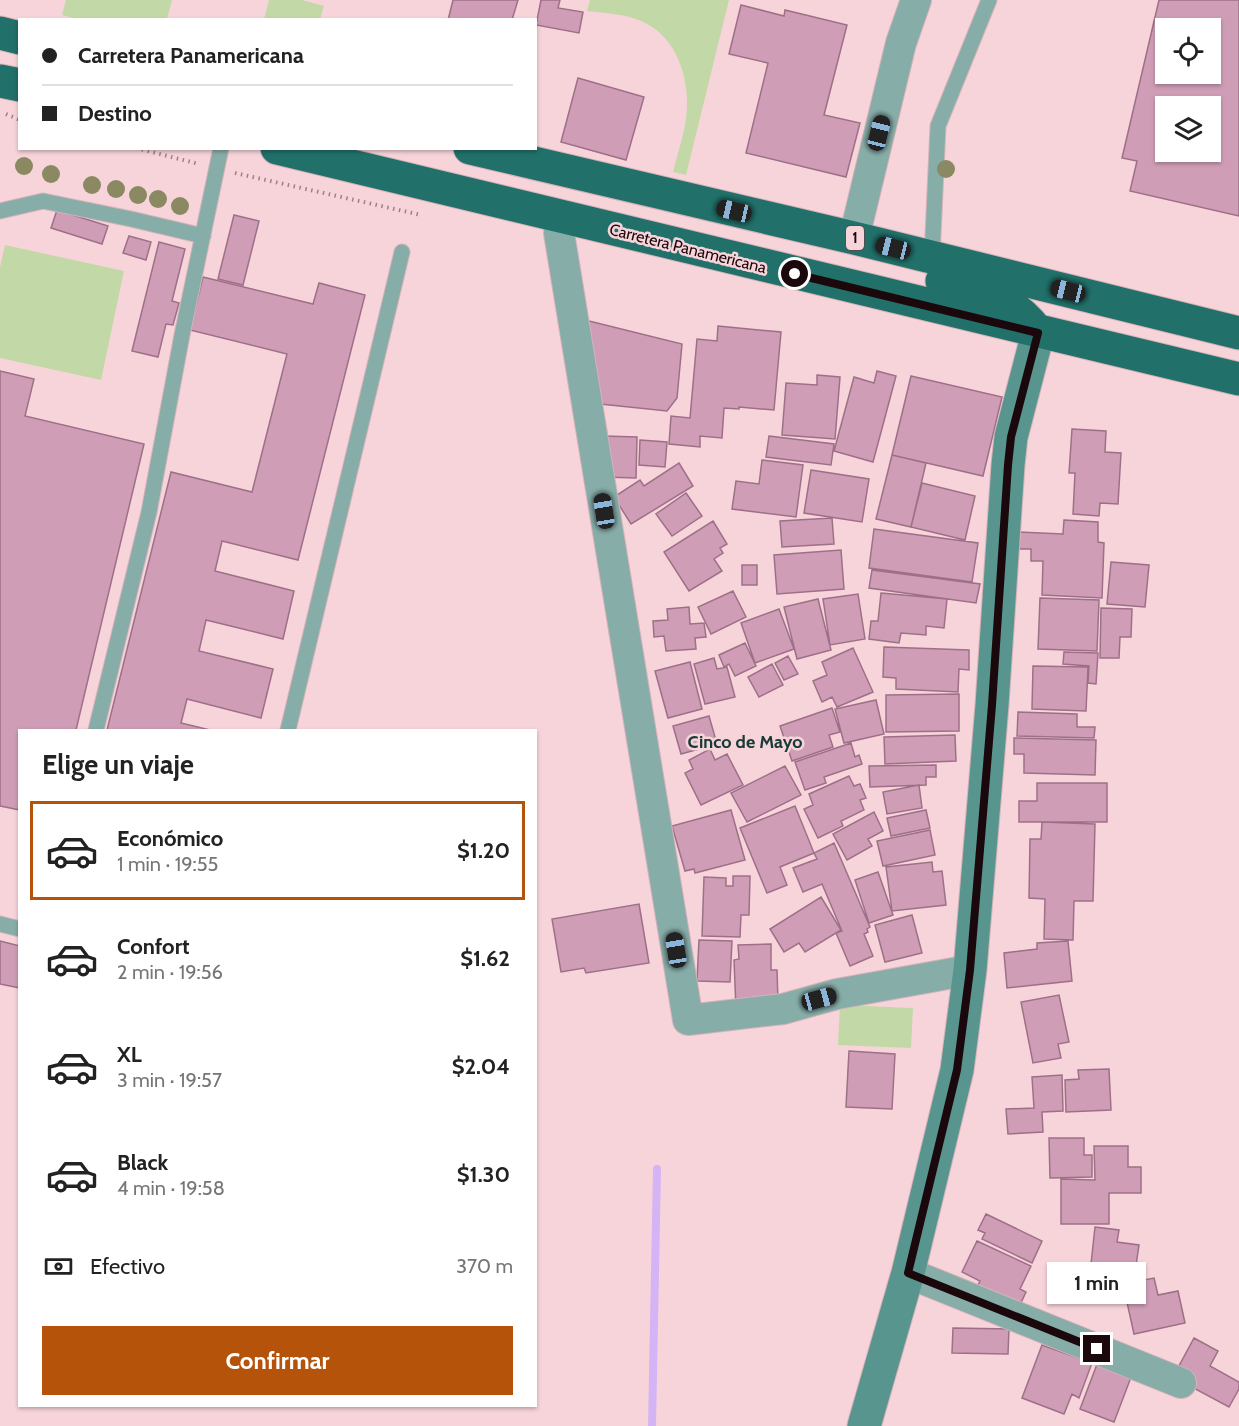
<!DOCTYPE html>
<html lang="es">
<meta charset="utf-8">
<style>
body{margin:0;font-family:Cabin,sans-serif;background:#f6f6f6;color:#222;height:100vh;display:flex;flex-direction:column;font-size:22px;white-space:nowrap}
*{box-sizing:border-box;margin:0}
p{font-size:20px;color:#767676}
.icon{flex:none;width:33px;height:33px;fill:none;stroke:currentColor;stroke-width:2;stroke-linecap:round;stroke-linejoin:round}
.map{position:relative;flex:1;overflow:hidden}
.details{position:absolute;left:18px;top:729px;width:519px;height:678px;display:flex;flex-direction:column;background:#fff;border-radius:0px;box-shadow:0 2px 4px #0004}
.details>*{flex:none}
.guide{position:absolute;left:18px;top:18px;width:519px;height:132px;border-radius:0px;box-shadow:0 2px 4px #0004;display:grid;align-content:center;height:132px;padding:0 24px;background:#fff}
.buttons{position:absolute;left:1155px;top:18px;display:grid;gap:12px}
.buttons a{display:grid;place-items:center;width:66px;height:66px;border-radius:0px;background:#fff;box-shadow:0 2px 4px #0004;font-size:30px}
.end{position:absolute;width:27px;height:27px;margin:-14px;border:8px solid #1a080c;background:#fff;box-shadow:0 0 0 3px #fff}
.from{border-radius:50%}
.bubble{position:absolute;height:42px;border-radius:0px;background:#fff;box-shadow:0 2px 4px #0004;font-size:20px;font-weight:700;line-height:42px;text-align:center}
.car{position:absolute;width:18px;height:36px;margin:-18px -9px;border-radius:8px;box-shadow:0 0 4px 2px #0007;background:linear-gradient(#222 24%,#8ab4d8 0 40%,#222 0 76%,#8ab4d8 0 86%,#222 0)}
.guide b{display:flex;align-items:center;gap:21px;height:57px;font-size:22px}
.guide b+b{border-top:2px solid #e0e0e0}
.guide i{width:15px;height:15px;background:#222}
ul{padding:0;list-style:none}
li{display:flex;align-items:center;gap:18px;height:99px;margin:0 12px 9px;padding:0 12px;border:3px solid transparent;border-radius:0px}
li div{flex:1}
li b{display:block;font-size:22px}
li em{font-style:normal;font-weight:700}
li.selected{border-color:#b45309}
li>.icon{width:54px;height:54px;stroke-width:1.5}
h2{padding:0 24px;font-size:27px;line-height:72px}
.pay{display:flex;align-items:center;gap:15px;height:66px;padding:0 24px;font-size:22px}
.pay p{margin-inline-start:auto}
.button{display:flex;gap:12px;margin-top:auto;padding:12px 24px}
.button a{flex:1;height:69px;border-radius:0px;background:#b45309;color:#fff;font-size:24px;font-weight:700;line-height:69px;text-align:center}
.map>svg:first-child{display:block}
.green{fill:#c2d9a7}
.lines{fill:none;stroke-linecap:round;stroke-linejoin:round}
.stream{stroke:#d4b4f4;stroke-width:8}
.building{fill:#cf9db6;stroke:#9e7088;stroke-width:1.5;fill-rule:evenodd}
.lane-casing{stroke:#d4b3b9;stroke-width:17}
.street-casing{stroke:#d4b3b9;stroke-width:32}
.secondary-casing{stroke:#d4b3b9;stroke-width:35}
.highway-casing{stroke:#d4b3b9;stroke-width:35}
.path{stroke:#9d8186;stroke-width:4;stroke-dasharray:1.5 4.5;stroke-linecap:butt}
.lane{stroke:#87ada9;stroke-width:15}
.street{stroke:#87ada9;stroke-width:30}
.secondary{stroke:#58958e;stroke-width:33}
.highway{stroke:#217069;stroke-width:33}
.tree{fill:#8b8962}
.route{stroke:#1a080c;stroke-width:8}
.labels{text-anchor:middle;stroke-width:5;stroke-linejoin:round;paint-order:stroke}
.shield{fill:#f7d4da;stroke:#5c454a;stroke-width:1.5}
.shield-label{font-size:15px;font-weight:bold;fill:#1a080c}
.street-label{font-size:16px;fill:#1a080c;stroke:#f7d4da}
.neighbourhood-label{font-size:18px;font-weight:bold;fill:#183a36;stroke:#f7d4da}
</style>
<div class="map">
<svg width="1239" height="1426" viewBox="0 0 1239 1426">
<rect width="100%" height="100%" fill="#f7d4da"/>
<path class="green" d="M66 0H172L167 19H79L62 15Z
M269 0H302L324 6 320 19H264Z
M590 0H729L686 175 673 172C677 154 684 136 686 118 691 82 678 36 641 21 625 14 605 13 587 11Z
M5 245 124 271 101 380 0 358V267Z
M840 1005 913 1008 911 1048 838 1045Z"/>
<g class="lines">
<path class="stream" d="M652 1426 657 1169"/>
</g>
<path class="building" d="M453 0H518L512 20H448Z
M541 0H560L558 8 583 12 579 33 536 25Z
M1159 0H1239V216L1130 191 1137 161 1122 158ZM1166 28H1210V74H1166ZM1166 106H1210V152H1166Z
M741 5 784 16 785 10 847 25 824 115 860 123 846 177 746 153 768 63 729 54Z
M578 78 644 97 626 160 561 142Z
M57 210 108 226 102 244 51 228Z
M234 215 259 221 243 285 218 279Z
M129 236 151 242 146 260 123 253Z
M159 242 185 249 172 301 179 303 173 325 166 324 158 357 132 351Z
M203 277 313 304 319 283 365 295 298 560 222 541 215 571 294 591 283 639 206 620 199 651 273 669 261 718 187 699 181 723 210 730H107L171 472 252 492 287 354 190 330Z
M585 320 682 344 677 398 667 411 591 403Z
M718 326 781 332 774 410 739 407V409L724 408 722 438 700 436V447L669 444 671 416 690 418 697 339 717 341Z
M0 371 34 379 25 416 144 444 76 730H20V810L0 806Z
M877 371 896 376 873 462 834 451 854 377 874 383Z
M817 375 840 377 835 439 782 435 786 383 817 385Z
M911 376 1002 397 983 476 892 455Z
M1072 429 1106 431 1105 452 1121 453 1118 504 1100 503 1099 516 1073 514 1075 473H1069Z
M604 436 637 437 636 478 603 477Z
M769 436 834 444 831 465 766 457Z
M640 440 667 442 665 467 639 465Z
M892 455 926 463 911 527 876 519Z
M762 460 803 465 796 517 732 509 736 481 759 484Z
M679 463 693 486 631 524 614 497 640 480 644 486Z
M811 470 869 479 862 522 804 513Z
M922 483 975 496 965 540 911 527Z
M686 493 702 516 672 536 656 514Z
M832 518 834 544 782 547 780 521Z
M1064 520 1098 522V542L1104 543 1102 598 1042 595 1043 561H1031V549H1018L1019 532 1063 534Z
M713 521 727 544 720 548 723 553 714 559 722 571 689 591 664 552Z
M874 529 978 543 972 582 869 568Z
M841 550 844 589 777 594 774 555Z
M1111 562 1149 565 1145 607 1107 604Z
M742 565H757V585H742Z
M872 570 980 584 976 603 869 588Z
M733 591 746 617 711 634 698 607Z
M881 593 947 599 944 628 926 626V635L901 633 899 643 869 639 871 621H878Z
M858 594 865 639 830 645 823 599Z
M1040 598 1099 600 1097 651 1038 649Z
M818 599 831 650 797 659 784 607Z
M689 607 690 624 704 623 706 637 695 638 696 649 666 651 664 636 654 637 653 621 668 620 667 609Z
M1101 608 1132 609 1131 637H1120L1119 658H1100Z
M779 609 794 649 755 663 741 623Z
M745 643 756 666 735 676 729 664 724 667 719 655Z
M884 647 969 650V670L959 669 958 692 896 689V678L883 677Z
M853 648 873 692 837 707 832 697 822 702 813 681 827 675 822 662Z
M1064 652 1098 653 1096 684 1088 683 1089 666 1063 664Z
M788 656 798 674 784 680 775 663Z
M714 658 717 669 727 667 735 697 705 704 694 664Z
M690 662 702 709 668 718 655 671Z
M772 664 783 685 759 697 748 677Z
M1033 666 1088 667 1086 711 1032 709Z
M959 694V731L886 732V695Z
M876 700 884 734 844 743 835 709Z
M832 708 840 732 829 735 833 747 792 761 780 726Z
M1018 712 1077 714V727H1095L1094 738 1017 736Z
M709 716 717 744 681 754 673 726Z
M955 735 956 761 885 764 884 737Z
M1014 738 1096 740 1095 775 1024 773V754H1014Z
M851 743 855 757 859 755 862 764 824 777 826 783 805 790 795 762Z
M710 749 715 760 727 754 743 785 701 805 685 773 693 769 689 760Z
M936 765V777H926V785L870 787 869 766Z
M785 766 801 795 747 822 731 793Z
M849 776 854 786 860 784 866 798 860 800 864 810 841 821 843 826 818 838 804 809 813 805 809 794Z
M1037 783H1107V822H1019V801H1037Z
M919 785 922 808 887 814 883 792Z
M795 806 814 853 780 867 787 885 767 893 740 828Z
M731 810 745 860 695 873 694 869 685 871 672 826Z
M926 810 930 828 891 836 887 818Z
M874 812 883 831 868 839 872 846 847 860 833 834Z
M1042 822 1095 824 1093 901H1074L1073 940 1044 939 1045 899 1029 898 1030 839H1041Z
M930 830 935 855 883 866 877 841Z
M834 843 870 927 867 929 868 932 864 934 873 956 850 966 836 933 842 931 822 884 803 892 793 868 817 859 814 853Z
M932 862 933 872 942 871 946 905 892 911 886 867Z
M878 872 893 915 869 923 855 880Z
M733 876H750L749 915H741L740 937 702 936 704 877 726 878V886H733Z
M821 897 841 930 805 952 799 943 784 952 770 929Z
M639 904 649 963 586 973 584 968 561 972 552 919Z
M912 915 922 953 885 962 875 925Z
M699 940 732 941 730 982 697 981Z
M0 941 20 946V988L0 984Z
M1068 941 1072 981 1007 988 1004 953 1037 949V943Z
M771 944V970H777L778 1001 736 1009 734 960 739 959 738 945Z
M1059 995 1069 1042 1058 1044 1061 1058 1033 1063 1021 1002Z
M849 1051 895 1054 892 1109 846 1107Z
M1109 1069 1111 1110 1066 1112 1065 1080 1079 1079 1078 1070Z
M1062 1075 1063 1111 1042 1112 1043 1132 1008 1134 1006 1109 1034 1108 1032 1077Z
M1049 1138H1084V1155H1092V1177L1050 1178Z
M1094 1146H1128V1167H1141V1193H1109V1224H1061V1179L1095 1180Z
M986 1214 1042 1241 1032 1263 982 1239 985 1233 978 1230Z
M1095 1227 1119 1230 1117 1242 1139 1245 1134 1279 1090 1273Z
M977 1241 1031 1266 1020 1289 1026 1292 1018 1309 976 1289 980 1281 962 1272Z
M1154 1278 1158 1295 1178 1291 1185 1323 1134 1334 1123 1284Z
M953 1328 1009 1329 1008 1354 952 1353Z
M1194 1338 1218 1351 1210 1366 1239 1382V1389L1229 1407 1173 1377Z
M1042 1345 1092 1363 1079 1398 1072 1394 1064 1414 1022 1398Z
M1099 1359 1133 1372 1114 1422 1080 1409Z"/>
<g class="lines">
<defs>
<path id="lane" d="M0 211 43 201 131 219 203 236
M932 257 938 126 989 0
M96 730 149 512 182 335 221 148
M288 730 402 252
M0 924 20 929"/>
<path id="street" d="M560 217 559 233 688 1020 783 1009 837 994 970 970
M854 238 901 43 916 0
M908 1273 1181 1383"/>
<path id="secondary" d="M864 1426 908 1273 957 1070 970 970 992 705 1008 465 1011 437 1038 333"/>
<path id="highway" d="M0 33 20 38
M0 81 20 85
M277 148 1239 379
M470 148 854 238 1239 333
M942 281C982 293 1011 296 1037 331"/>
</defs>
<use href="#lane" class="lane-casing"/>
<use href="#street" class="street-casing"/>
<use href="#secondary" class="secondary-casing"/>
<use href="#highway" class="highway-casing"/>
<path class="path" d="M6 114 20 120
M136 148 199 164
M235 173 421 215"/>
<use href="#lane" class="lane"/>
<use href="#street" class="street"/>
<use href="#secondary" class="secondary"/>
<use href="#highway" class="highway"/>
</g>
<g class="tree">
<circle cx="24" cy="166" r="9"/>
<circle cx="946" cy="169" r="9"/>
<circle cx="51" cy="174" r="9"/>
<circle cx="92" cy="185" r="9"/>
<circle cx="116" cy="189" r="9"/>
<circle cx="138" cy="195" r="9"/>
<circle cx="158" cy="199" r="9"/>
<circle cx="180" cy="206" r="9"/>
</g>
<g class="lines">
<path class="route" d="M795 274 1038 333 1011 437 1008 465 992 705 970 970 957 1070 908 1273 1097 1349"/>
</g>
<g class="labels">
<rect class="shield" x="846" y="226" width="18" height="24" rx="4.5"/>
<g class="shield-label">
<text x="855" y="243">1</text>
</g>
<g class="street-label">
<text transform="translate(688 248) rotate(14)" y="6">Carretera Panamericana</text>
</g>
<g class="neighbourhood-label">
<text x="745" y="748">Cinco de Mayo</text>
</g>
</g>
</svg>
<div class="buttons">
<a><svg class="icon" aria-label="locate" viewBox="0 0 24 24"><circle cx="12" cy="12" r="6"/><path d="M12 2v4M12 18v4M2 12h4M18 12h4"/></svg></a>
<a><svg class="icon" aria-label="layers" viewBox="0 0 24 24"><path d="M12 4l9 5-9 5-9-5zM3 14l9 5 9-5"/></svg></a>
</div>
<i class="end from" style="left:795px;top:274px"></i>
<i class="end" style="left:1097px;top:1349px"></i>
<div class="bubble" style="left:1047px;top:1262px;width:99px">1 min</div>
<i class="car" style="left:879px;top:133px;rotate:14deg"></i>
<i class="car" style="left:734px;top:211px;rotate:283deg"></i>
<i class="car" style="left:893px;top:248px;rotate:284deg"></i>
<i class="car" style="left:1068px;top:291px;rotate:284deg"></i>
<i class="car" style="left:604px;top:511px;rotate:351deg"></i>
<i class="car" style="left:676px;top:950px;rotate:351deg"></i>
<i class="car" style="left:819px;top:999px;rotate:75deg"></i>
<div class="guide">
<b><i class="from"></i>Carretera Panamericana</b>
<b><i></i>Destino</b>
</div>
<section class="details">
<h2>Elige un viaje</h2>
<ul>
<li class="selected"><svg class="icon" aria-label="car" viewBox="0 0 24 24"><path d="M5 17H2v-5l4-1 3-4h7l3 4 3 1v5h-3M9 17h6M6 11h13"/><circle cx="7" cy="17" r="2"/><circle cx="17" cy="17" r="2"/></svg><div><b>Económico</b><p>1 min · 19:55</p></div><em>$1.20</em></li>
<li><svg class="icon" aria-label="car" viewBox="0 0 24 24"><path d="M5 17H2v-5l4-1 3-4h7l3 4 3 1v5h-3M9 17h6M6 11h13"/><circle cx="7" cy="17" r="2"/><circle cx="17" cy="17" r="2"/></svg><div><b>Confort</b><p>2 min · 19:56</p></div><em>$1.62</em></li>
<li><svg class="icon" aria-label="car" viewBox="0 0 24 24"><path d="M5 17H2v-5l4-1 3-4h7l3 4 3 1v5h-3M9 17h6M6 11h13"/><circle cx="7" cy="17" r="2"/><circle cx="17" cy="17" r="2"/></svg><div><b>XL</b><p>3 min · 19:57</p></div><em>$2.04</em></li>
<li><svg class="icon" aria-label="car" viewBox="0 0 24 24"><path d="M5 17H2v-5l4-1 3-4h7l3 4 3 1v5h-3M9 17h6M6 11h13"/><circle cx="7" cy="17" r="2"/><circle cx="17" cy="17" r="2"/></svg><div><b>Black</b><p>4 min · 19:58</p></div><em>$1.30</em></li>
</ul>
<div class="pay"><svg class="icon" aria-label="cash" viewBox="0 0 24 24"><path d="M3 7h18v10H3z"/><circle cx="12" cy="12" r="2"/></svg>Efectivo<p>370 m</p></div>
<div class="button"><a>Confirmar</a></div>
</section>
</div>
